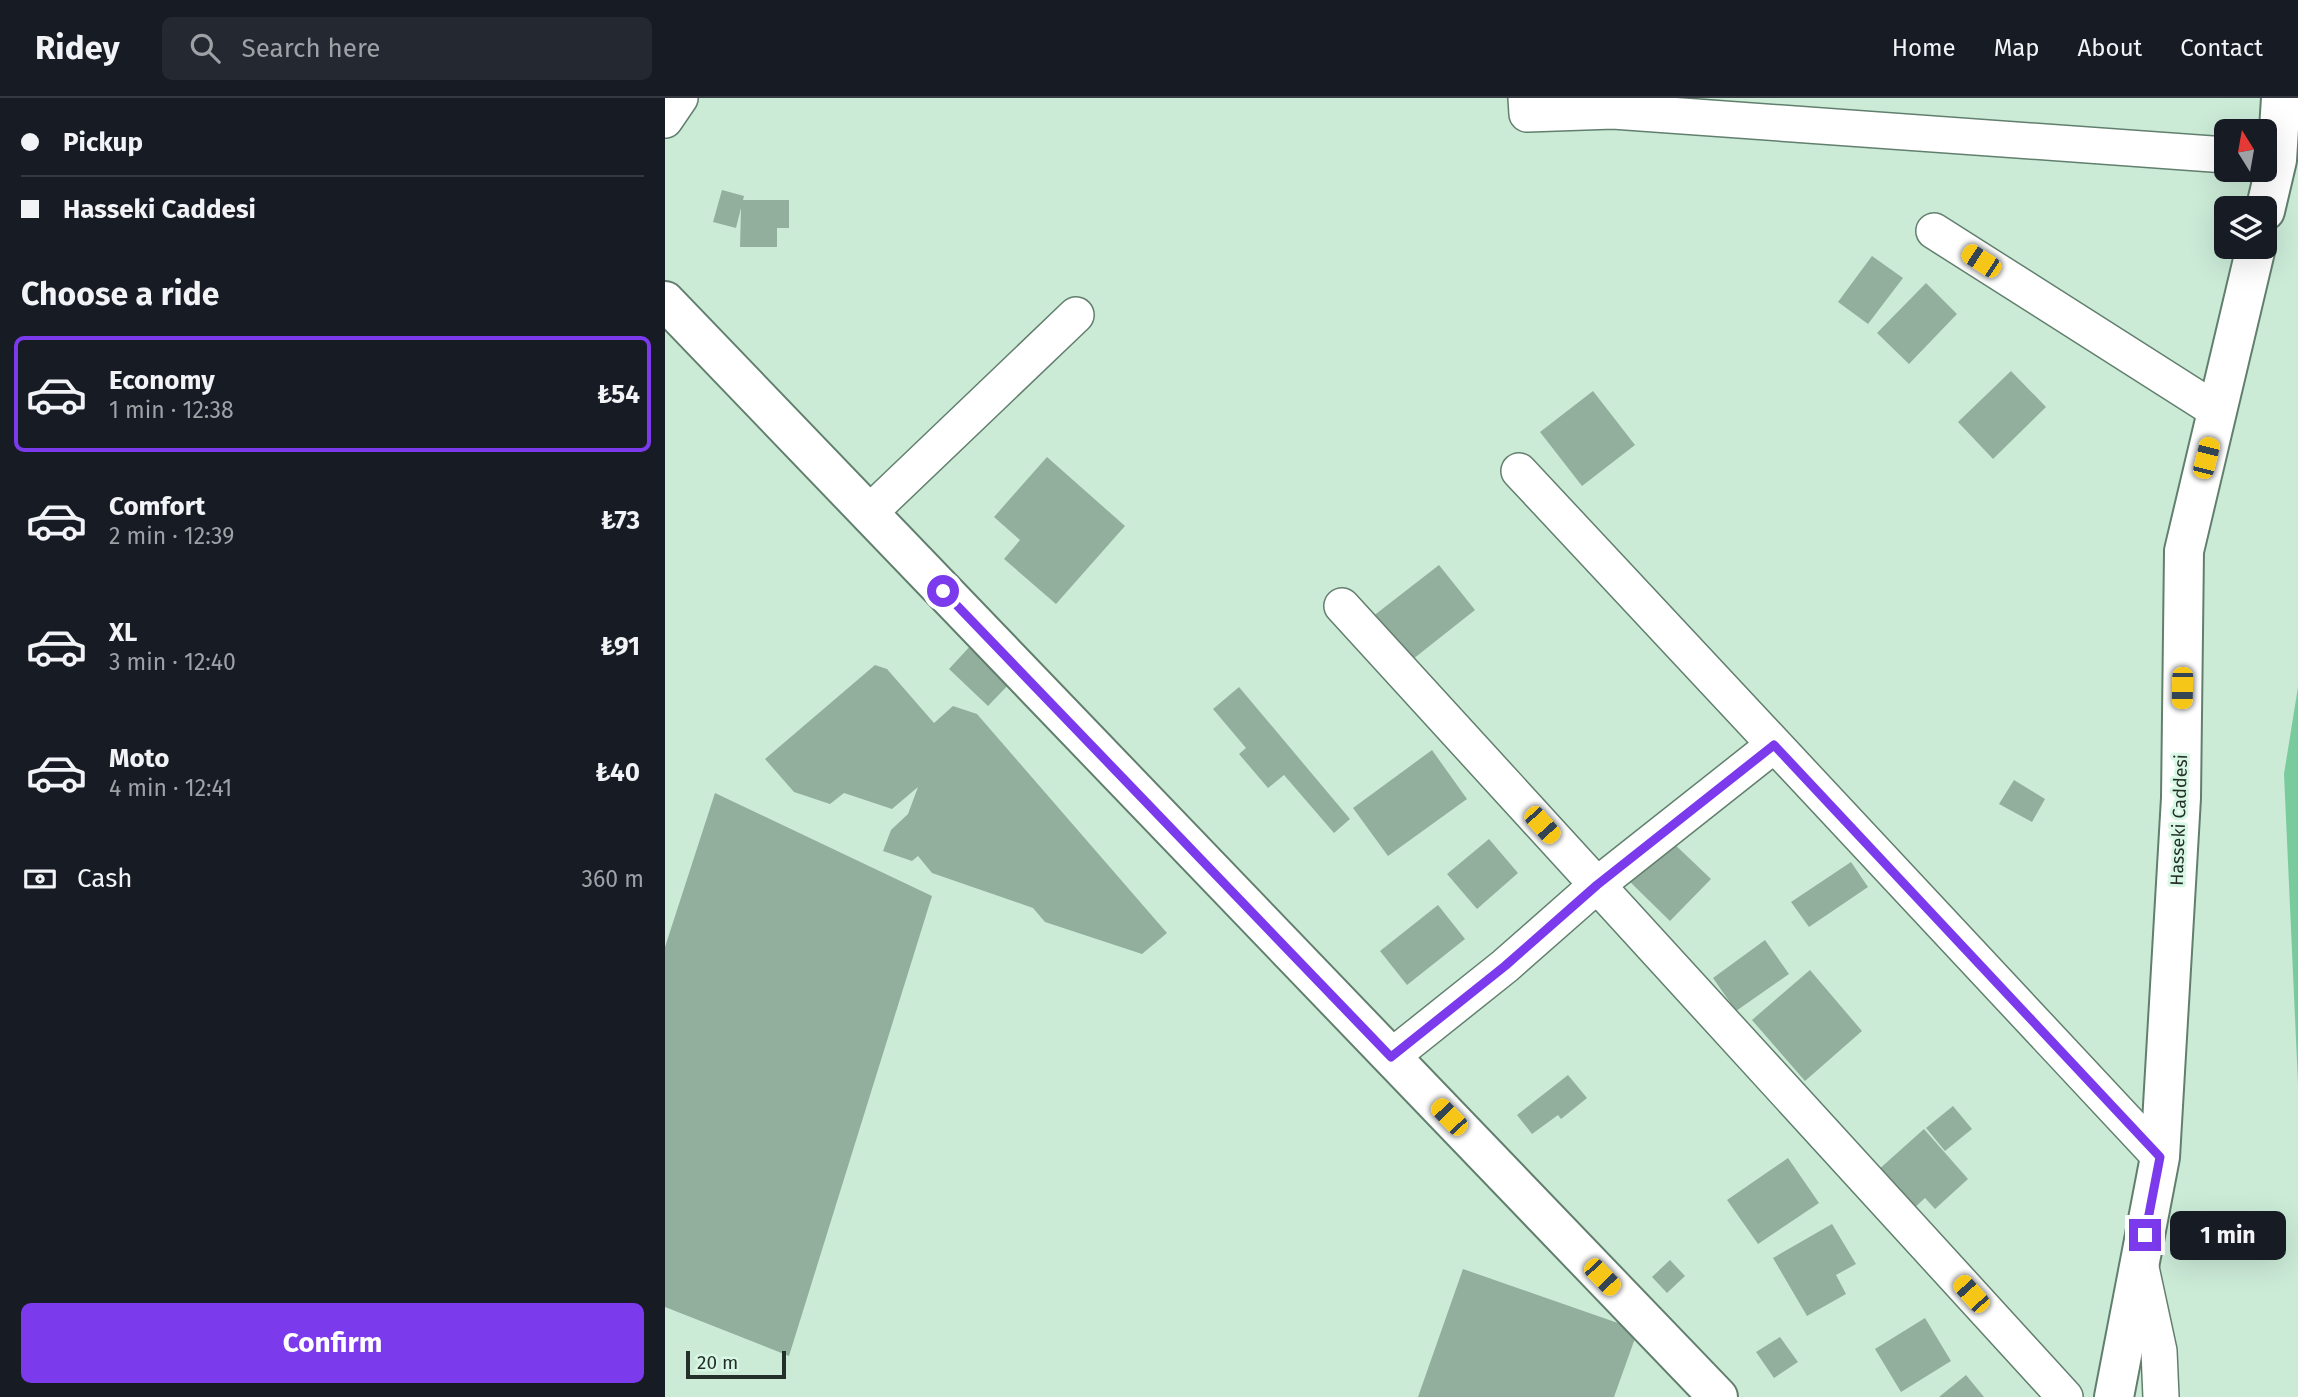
<!DOCTYPE html>
<meta charset="utf-8">
<style>
body{margin:0;font-family:"Fira Sans",sans-serif;background:#242831;color:#f1f3f6;height:100vh;display:flex;flex-direction:column;font-size:26px;white-space:nowrap}
*{box-sizing:border-box;margin:0}
p{font-size:23px;color:#9ea1a6}
.icon{flex:none;width:38px;height:38px;fill:none;stroke:currentColor;stroke-width:2;stroke-linecap:round;stroke-linejoin:round}
.map{position:relative;flex:1;overflow:hidden}
.drawer{display:flex;flex-direction:column;background:#171b24;width:665px}
.drawer>*{flex:none}
.top-card{display:grid;align-content:center;height:154px;padding:0 21px;background:#171b24}
.needle{width:46px;rotate:349deg}
.tools{position:absolute;left:1549px;top:21px;display:grid;gap:14px}
.tools a{display:grid;place-items:center;width:63px;height:63px;border-radius:10px;background:#171b24;box-shadow:0 7px 28px #0002;font-size:35px}
.scale{position:absolute;left:21px;bottom:18px;width:100px;box-sizing:border-box;padding-left:7px;border:4px solid #232f28;border-top:0;font-size:19px;line-height:24px;white-space:nowrap;color:#232f28;-webkit-text-stroke:5px #d8f8e5;paint-order:stroke}
.end{position:absolute;width:32px;height:32px;margin:-16px;border:9px solid #7c3aed;background:#fff;box-shadow:0 0 0 4px #fff}
.from{border-radius:50%}
.bubble{position:absolute;height:49px;border-radius:10px;background:#171b24;box-shadow:0 7px 28px #0002;font-size:23px;font-weight:700;line-height:49px;text-align:center}
.car{position:absolute;width:21px;height:42px;margin:-21px -10px;border-radius:9px;box-shadow:0 0 5px 2px #0007;background:linear-gradient(#f5c518 24%,#345 0 40%,#f5c518 0 76%,#345 0 86%,#f5c518 0)}
.top-card b{display:flex;align-items:center;gap:24px;height:66px;font-size:26px}
.top-card b+b{border-top:2px solid #363941}
.top-card i{width:18px;height:18px;background:#f1f3f6}
ul{padding:0;list-style:none}
li{display:flex;align-items:center;gap:21px;height:116px;margin:0 14px 10px;padding:0 7px;border:4px solid transparent;border-radius:10px}
li div{flex:1}
li b{display:block;font-size:26px}
li em{font-style:normal;font-weight:700}
li.active{border-color:#7c3aed}
li>.icon{width:63px;height:63px;stroke-width:1.5}
h2{padding:0 21px;font-size:32px;line-height:84px}
.pay{display:flex;align-items:center;gap:18px;height:77px;padding:0 21px;font-size:26px}
.pay p{margin-inline-start:auto}
.button{display:flex;gap:14px;margin-top:auto;padding:14px 21px}
.button a{flex:1;height:80px;border-radius:10px;background:#7c3aed;color:#fff;font-size:28px;font-weight:700;line-height:80px;text-align:center}
header{display:flex;align-items:center;gap:42px;box-sizing:border-box;height:98px;padding:0 35px;background:#171b24;border-bottom:2px solid #363941}
header strong{font-size:33px}
nav{display:flex;gap:38px;margin-inline-start:auto;font-size:24px}
.search{width:490px;height:63px;background:#242831;display:flex;align-items:center;gap:18px;box-sizing:border-box;padding:0 24px;border-radius:10px;color:#9ea1a6;font-size:26px}
main{display:flex;flex:1;min-height:0}
.map>svg:first-child{display:block}
.water{fill:#79cb9e}
.building{fill:#92af9d}
.lines{fill:none;stroke-linecap:round;stroke-linejoin:round}
.street-casing{stroke:#627f6e;stroke-width:38}
.secondary-casing{stroke:#627f6e;stroke-width:42}
.street{stroke:#fff;stroke-width:35}
.secondary{stroke:#fff;stroke-width:38}
.route{stroke:#7c3aed;stroke-width:9}
.labels{text-anchor:middle;stroke-width:6;stroke-linejoin:round;paint-order:stroke}
.street-label{font-size:18px;fill:#232f28;stroke:#d8f8e5}
</style>
<header>
<strong>Ridey</strong>
<div class="search"><svg class="icon" aria-label="search" viewBox="0 0 24 24"><circle cx="10" cy="10" r="6"/><path d="M15 15l6 6"/></svg>Search here</div>
<nav><a>Home</a><a>Map</a><a>About</a><a>Contact</a></nav>
</header>
<main>
<section class="drawer">
<div class="top-card">
<b><i class="from"></i>Pickup</b>
<b><i></i>Hasseki Caddesi</b>
</div>
<h2>Choose a ride</h2>
<ul>
<li class="active"><svg class="icon" aria-label="car" viewBox="0 0 24 24"><path d="M5 17H2v-5l4-1 3-4h7l3 4 3 1v5h-3M9 17h6M6 11h13"/><circle cx="7" cy="17" r="2"/><circle cx="17" cy="17" r="2"/></svg><div><b>Economy</b><p>1 min · 12:38</p></div><em>₺54</em></li>
<li><svg class="icon" aria-label="car" viewBox="0 0 24 24"><path d="M5 17H2v-5l4-1 3-4h7l3 4 3 1v5h-3M9 17h6M6 11h13"/><circle cx="7" cy="17" r="2"/><circle cx="17" cy="17" r="2"/></svg><div><b>Comfort</b><p>2 min · 12:39</p></div><em>₺73</em></li>
<li><svg class="icon" aria-label="car" viewBox="0 0 24 24"><path d="M5 17H2v-5l4-1 3-4h7l3 4 3 1v5h-3M9 17h6M6 11h13"/><circle cx="7" cy="17" r="2"/><circle cx="17" cy="17" r="2"/></svg><div><b>XL</b><p>3 min · 12:40</p></div><em>₺91</em></li>
<li><svg class="icon" aria-label="car" viewBox="0 0 24 24"><path d="M5 17H2v-5l4-1 3-4h7l3 4 3 1v5h-3M9 17h6M6 11h13"/><circle cx="7" cy="17" r="2"/><circle cx="17" cy="17" r="2"/></svg><div><b>Moto</b><p>4 min · 12:41</p></div><em>₺40</em></li>
</ul>
<div class="pay"><svg class="icon" aria-label="cash" viewBox="0 0 24 24"><path d="M3 7h18v10H3z"/><circle cx="12" cy="12" r="2"/></svg>Cash<p>360 m</p></div>
<div class="button"><a>Confirm</a></div>
</section>
<div class="map">
<svg width="1633" height="1299" viewBox="0 0 1633 1299">
<rect width="100%" height="100%" fill="#cbebd7"/>
<path class="water" d="M1633 589V986L1619 676Z"/>
<path class="building" d="M57 92 79 98 78 102H124V130H112V149H75L76 110 71 130 48 124Z
M1207 158 1238 180 1203 226 1173 204Z
M1261 185 1292 216 1244 266 1212 235Z
M1346 273 1381 309 1328 361 1293 324Z
M928 293 970 347 917 388 875 334Z
M382 359 460 428 391 506 339 461 355 442 329 419Z
M774 467 810 512 743 565 707 519Z
M308 545 348 582 323 608 284 571Z
M210 567 222 571 269 625 288 608 312 616 502 835 477 856 380 824 368 810 267 775 253 758 247 763 218 753 226 732 243 716 253 689 227 711 179 695 165 706 129 694 100 661Z
M574 589 685 721 669 735 619 677 603 690 574 656 581 650 548 611Z
M767 652 802 701 723 758 688 710Z
M1349 682 1380 701 1367 724 1334 706Z
M50 695 267 798 124 1258 0 1209V849Z
M1003 740 1046 781 1005 823 962 781Z
M824 741 853 775 812 811 782 776Z
M1186 764 1203 789 1144 829 1126 804Z
M773 807 800 841 742 887 715 853Z
M1100 842 1124 876 1071 913 1048 880Z
M1145 872 1197 933 1140 983 1087 922Z
M903 977 922 1000 896 1021 893 1017 867 1036 852 1017Z
M1288 1008 1307 1031 1280 1053 1261 1030Z
M1259 1031 1303 1081 1270 1111 1260 1100 1247 1112 1212 1073Z
M1123 1060 1154 1105 1093 1146 1062 1102Z
M1167 1126 1191 1166 1171 1177 1181 1196 1142 1218 1108 1160Z
M1005 1162 1020 1178 1002 1195 987 1179Z
M798 1171 973 1232 949 1299H753Z
M1260 1220 1286 1263 1236 1294 1210 1251Z
M1115 1239 1133 1264 1109 1280 1091 1254Z
M1301 1277 1319 1299H1274Z"/>
<g class="lines">
<defs>
<path id="street" d="M861 0 862 16 948 13 1561 57
M0 22 15 0
M1269 133 1552 313
M854 373 1495 1059
M204 415 411 217
M677 508 1400 1299
M726 959 840 868 932 787 1109 647
M1475 1165 1494 1253 1496 1299"/>
<path id="secondary" d="M1600 113 1612 62 1616 0
M0 203 1053 1299
M1449 1299 1495 1059 1516 700 1519 453 1591 149"/>
</defs>
<use href="#street" class="street-casing"/>
<use href="#secondary" class="secondary-casing"/>
<use href="#street" class="street"/>
<use href="#secondary" class="secondary"/>
</g>
<g class="lines">
<path class="route" d="M278 493 726 959 840 868 932 787 1109 647 1495 1059 1480 1137"/>
</g>
<g class="labels">
<g class="street-label">
<text transform="translate(1514 722) rotate(-88)" y="6">Hasseki Caddesi</text>
</g>
</g>
</svg>
<div class="tools">
<a><svg class="needle" viewBox="-14 -14 28 28"><path d="M0-13l5 13h-10z" fill="#e53935"/><path d="M0 13l5-13h-10z" fill="#9ea1a6"/></svg></a>
<a><svg class="icon" aria-label="layers" viewBox="0 0 24 24"><path d="M12 4l9 5-9 5-9-5zM3 14l9 5 9-5"/></svg></a>
</div>
<div class="scale">20 m</div>
<i class="end from" style="left:278px;top:493px"></i>
<i class="end" style="left:1480px;top:1137px"></i>
<div class="bubble" style="left:1505px;top:1113px;width:116px">1 min</div>
<i class="car" style="left:1316px;top:163px;rotate:303deg"></i>
<i class="car" style="left:1541px;top:360px;rotate:14deg"></i>
<i class="car" style="left:1517px;top:590px;rotate:181deg"></i>
<i class="car" style="left:877px;top:727px;rotate:138deg"></i>
<i class="car" style="left:784px;top:1019px;rotate:316deg"></i>
<i class="car" style="left:937px;top:1179px;rotate:136deg"></i>
<i class="car" style="left:1306px;top:1196px;rotate:318deg"></i>
</div>
</main>
